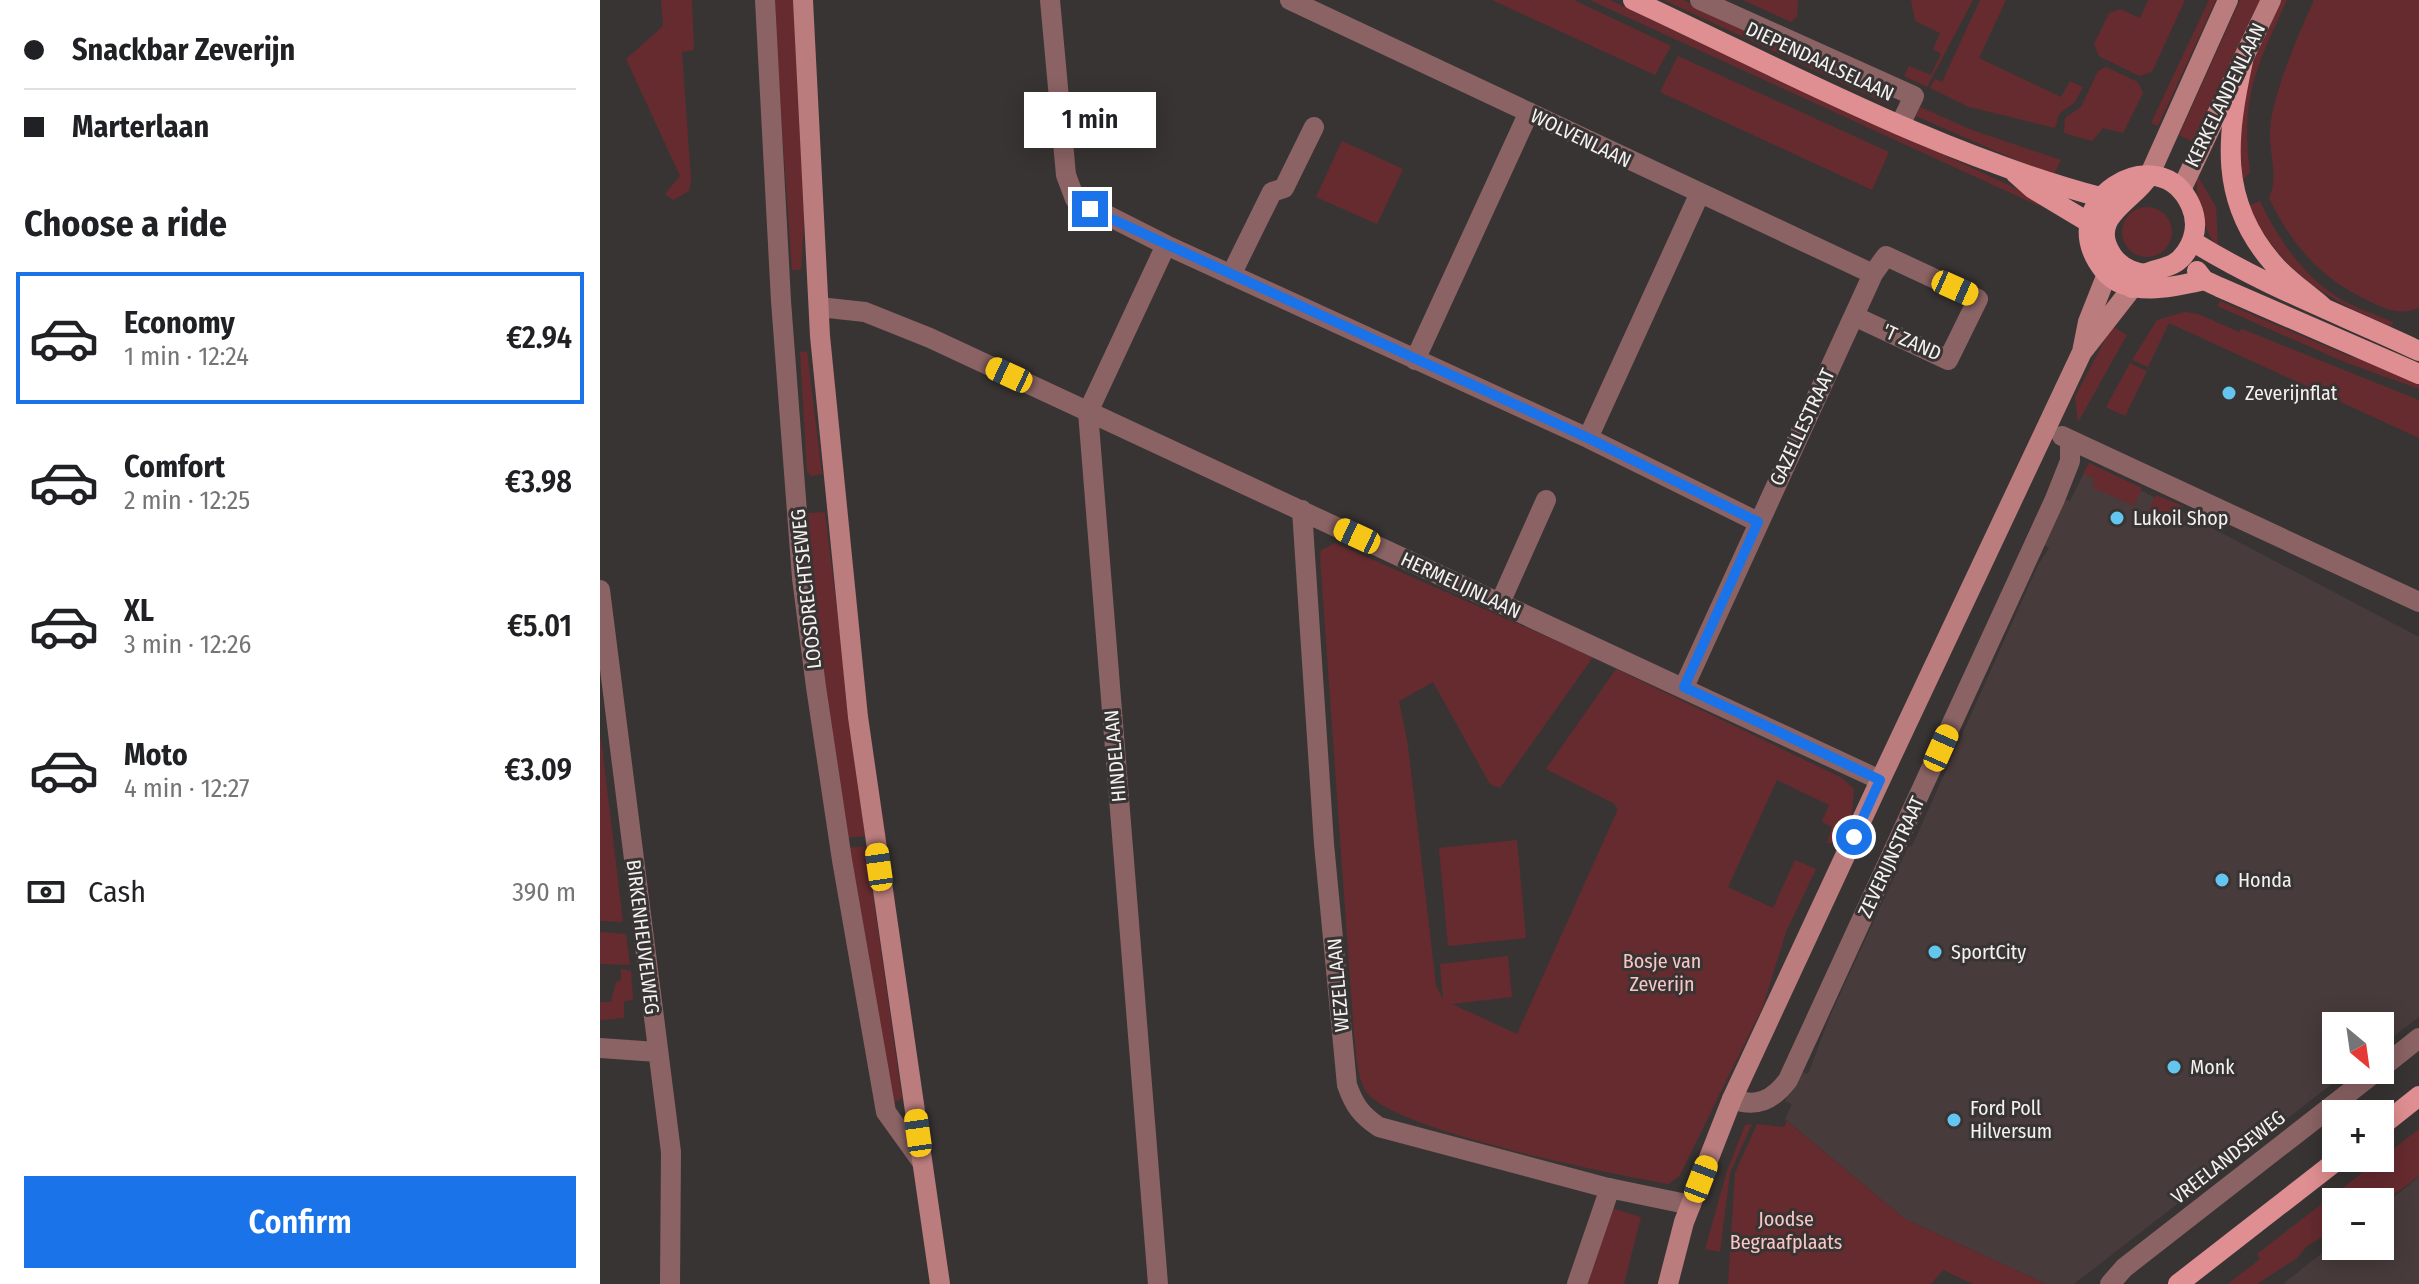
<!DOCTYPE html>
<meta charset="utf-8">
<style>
body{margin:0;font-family:"Fira Sans Condensed",sans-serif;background:#f2f2f2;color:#202124;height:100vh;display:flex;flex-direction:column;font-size:30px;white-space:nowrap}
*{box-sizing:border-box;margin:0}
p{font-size:26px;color:#757577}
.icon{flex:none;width:44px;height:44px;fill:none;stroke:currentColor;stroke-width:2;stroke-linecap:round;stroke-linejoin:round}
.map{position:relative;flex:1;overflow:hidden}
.panel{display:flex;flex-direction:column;background:#fff;width:600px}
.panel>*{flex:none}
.top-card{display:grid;align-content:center;height:176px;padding:0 24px;background:#fff}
.needle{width:52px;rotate:151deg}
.controls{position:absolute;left:1722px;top:1012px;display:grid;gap:16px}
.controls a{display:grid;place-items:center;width:72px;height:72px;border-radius:0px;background:#fff;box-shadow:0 4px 20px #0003;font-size:40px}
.end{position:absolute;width:36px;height:36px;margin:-18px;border:10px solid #1a73e8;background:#fff;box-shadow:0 0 0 4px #fff}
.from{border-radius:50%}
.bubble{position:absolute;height:56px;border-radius:0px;background:#fff;box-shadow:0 4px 20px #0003;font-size:26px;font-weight:600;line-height:56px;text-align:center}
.car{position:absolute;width:24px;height:48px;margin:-24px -12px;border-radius:10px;box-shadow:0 0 6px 2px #0007;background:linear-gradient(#f5c518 24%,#345 0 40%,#f5c518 0 76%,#345 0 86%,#f5c518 0)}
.top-card b{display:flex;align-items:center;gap:28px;height:76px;font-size:30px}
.top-card b+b{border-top:2px solid #e0e0e0}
.top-card i{width:20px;height:20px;background:#202124}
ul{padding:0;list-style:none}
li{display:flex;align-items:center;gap:24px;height:132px;margin:0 16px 12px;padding:0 8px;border:4px solid transparent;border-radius:0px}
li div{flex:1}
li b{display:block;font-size:30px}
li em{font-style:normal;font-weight:600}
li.selected{border-color:#1a73e8}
li>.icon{width:72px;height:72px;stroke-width:1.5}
h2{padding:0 24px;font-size:36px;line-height:96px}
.pay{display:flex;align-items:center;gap:20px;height:88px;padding:0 24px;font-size:30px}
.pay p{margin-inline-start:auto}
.cta{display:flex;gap:16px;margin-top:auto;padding:16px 24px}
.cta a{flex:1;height:92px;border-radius:0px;background:#1a73e8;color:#fff;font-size:32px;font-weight:600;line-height:92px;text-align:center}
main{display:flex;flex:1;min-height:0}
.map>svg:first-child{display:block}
.built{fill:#483b3b}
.green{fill:#662b2f}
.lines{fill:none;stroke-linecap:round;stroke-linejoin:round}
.street{stroke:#8b6364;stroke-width:20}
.secondary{stroke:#ba7c7d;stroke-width:20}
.primary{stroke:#df8f91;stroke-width:20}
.route{stroke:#1a73e8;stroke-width:10}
.poi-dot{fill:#64c5ee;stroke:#393434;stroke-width:3}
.labels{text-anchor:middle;stroke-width:6;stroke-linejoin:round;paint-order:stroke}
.street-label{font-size:20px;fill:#f4f1f1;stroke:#393434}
.poi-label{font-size:20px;fill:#f4f1f1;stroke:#393434;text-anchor:start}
.park-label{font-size:20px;fill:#f9c6c6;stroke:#393434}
</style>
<main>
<section class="panel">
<div class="top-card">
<b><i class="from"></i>Snackbar Zeverijn</b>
<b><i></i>Marterlaan</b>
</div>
<h2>Choose a ride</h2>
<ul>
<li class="selected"><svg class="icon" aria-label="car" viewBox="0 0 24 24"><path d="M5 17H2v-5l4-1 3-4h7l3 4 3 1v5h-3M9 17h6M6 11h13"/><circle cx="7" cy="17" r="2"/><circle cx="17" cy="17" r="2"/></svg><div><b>Economy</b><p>1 min · 12:24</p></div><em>€2.94</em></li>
<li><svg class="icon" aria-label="car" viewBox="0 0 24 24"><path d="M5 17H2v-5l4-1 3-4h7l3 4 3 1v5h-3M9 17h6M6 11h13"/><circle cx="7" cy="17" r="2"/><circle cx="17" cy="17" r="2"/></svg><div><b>Comfort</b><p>2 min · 12:25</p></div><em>€3.98</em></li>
<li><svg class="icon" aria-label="car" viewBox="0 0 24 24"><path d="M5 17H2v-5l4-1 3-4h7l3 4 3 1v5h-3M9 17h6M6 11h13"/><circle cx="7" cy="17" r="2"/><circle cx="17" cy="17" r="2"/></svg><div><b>XL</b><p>3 min · 12:26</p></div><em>€5.01</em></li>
<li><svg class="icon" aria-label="car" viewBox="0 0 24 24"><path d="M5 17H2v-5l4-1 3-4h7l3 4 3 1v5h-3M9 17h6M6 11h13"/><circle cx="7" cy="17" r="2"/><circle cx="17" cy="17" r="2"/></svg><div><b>Moto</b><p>4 min · 12:27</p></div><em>€3.09</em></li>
</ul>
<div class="pay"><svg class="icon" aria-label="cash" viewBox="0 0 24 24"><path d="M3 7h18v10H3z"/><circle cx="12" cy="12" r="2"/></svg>Cash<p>390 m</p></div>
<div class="cta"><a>Confirm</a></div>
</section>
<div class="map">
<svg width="1819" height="1284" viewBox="0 0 1819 1284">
<rect width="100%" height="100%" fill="#393434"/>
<path class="built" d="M1489 463 1819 637V1017L1780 1047V1026H1736V1070H1750L1474 1284H1446L1305 1219 1185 1119 1192 1104 1185 1101 1199 1071 1208 1074 1230 1016 1308 847 1312 846 1438 565 1449 548 1443 544 1463 499 1470 501Z
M1819 1177V1284H1683L1736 1242V1246H1780V1208Z"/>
<path class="green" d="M61 0H92L94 50 82 52 91 180 89 191 73 200 65 194 80 176 26 59 63 26Z
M173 0H194L206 189 201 270H192Z
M892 0H974L1071 46 1055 75Z
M990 0H1010L1443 201 1439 206Z
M1064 0H1083L1292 97 1289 105Z
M1143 0H1198L1197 17 1191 22Z
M1311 0H1373L1327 87 1304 76 1309 66 1331 75 1341 54 1333 49 1340 33 1315 21Z
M1380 0H1406L1379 58 1461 97 1470 81 1483 87 1475 102 1459 114 1455 128 1369 107 1330 88 1335 79 1342 82Z
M1548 0H1585L1552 72 1539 76 1499 56 1494 44 1509 13 1520 9 1540 18Z
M1609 0H1616L1558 126 1551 123Z
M1640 0H1661L1595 143 1579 135Z
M1680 0H1687C1657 66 1640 97 1650 172L1642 181 1639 172V102L1649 67Z
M1714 0H1819V308C1800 316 1785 309 1767 300 1719 277 1692 245 1669 198 1679 176 1669 154 1670 130 1672 95 1699 33 1714 0Z
M1078 56 1289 152 1272 190 1060 92Z
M1506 67 1538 82 1543 93 1523 133 1503 128 1492 141 1464 133 1465 118 1481 107 1498 71Z
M1320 107 1372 130 1461 160 1453 176 1316 116Z
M742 141 803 169 777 224 716 197Z
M1597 175 1616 207 1618 246C1605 237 1594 192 1597 175Z
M1660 201C1677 238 1705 279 1742 300 1758 309 1777 315 1793 322L1791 326C1724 298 1682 273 1648 206Z
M1522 232a25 25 0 1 1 50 0a25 25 0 1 1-50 0Z
M1620 301 1749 356 1800 368 1819 377V389L1747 363 1617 306Z
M1584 312 1598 314 1639 332 1642 329 1819 400V438L1569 323 1548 367 1532 360 1557 320Z
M1512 326 1527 335 1478 422 1475 397Z
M207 351 222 474 211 476 207 472 200 352Z
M1530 363 1547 371 1525 416 1506 407Z
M1489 463 1542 488 1534 506 1492 487 1495 479 1483 474Z
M1556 495 1583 506 1581 528 1547 513Z
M225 512 265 836 247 838 221 654 207 513Z
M735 543 993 657 900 788 890 784 833 682 799 701 808 746 836 985 843 1000 840 964 908 956 912 997 852 1004 917 1034 1018 809 1013 803 946 769 1016 669 1242 778 1254 789 1252 813 1236 844 1227 843 1232 827 1222 822 1229 805 1177 780 1128 887 1173 908 1195 860 1216 869 1186 932 1163 1006 1080 1175 1069 1184C1011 1174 803 1132 769 1095 756 1081 757 1053 754 1035L720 557 721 550Z
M0 737 2 747 23 922 0 921Z
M917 840 926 938 848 946 839 848Z
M266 846 302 1098 293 1103 246 848Z
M0 932 26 934 30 965 0 964Z
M21 969 31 971 33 1000 24 1001V1018L0 1020V1002H11L16 982 21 980Z
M1187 1121 1305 1219 1446 1284H1373L1343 1270 1331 1284H1128L1135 1173 1157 1124 1184 1127Z
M1152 1124 1130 1173 1120 1252 1105 1249 1127 1171 1145 1125Z
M1819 1129V1176L1780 1205V1202H1736V1230L1708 1245 1697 1258 1657 1284H1628L1660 1259 1657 1254Z
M1012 1208 1041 1217 1024 1284H982Z"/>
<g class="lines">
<path class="street" d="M165 0 181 301 202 578 216 687 242 860 286 1112 322 1162
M450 0 466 175 475 199 566 245 988 438 1158 522
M690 0 1273 274
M1100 0 1314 96 1300 125
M631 275 672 192 684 188 714 127
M219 307 265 312 330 338 1280 780
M815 360 929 112
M1462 436 1819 602
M988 438 1099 195
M702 510 724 844 747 1085C754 1105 761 1115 779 1127L1004 1187 1091 1205
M0 590 71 1152 70 1284
M900 603 946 500
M1084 687 1273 274 1286 256 1378 299 1348 360 1254 316
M0 1048 57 1052
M1780 1069 1819 1038
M1132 1099C1157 1108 1173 1100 1188 1080L1455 499 1470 461V441
M558 1284 488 412 566 245
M977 1284 1010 1188
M1510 1284 1524 1268 1778 1070"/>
<path class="secondary" d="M203 0 220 336 258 717 340 1284
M1549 176 1628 0
M1581 190 1671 0
M1482 352 1488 322 1507 274
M1068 1284 1084 1222 1132 1099 1278 785 1482 352 1532 288"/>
<path class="primary" d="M1033 0C1186 71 1338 154 1500 197
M1643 61C1627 136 1618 199 1672 262 1686 279 1706 292 1723 307
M1415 173 1433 189 1498 228
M1592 241C1664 286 1743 315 1819 351
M1597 271 1604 280 1619 287 1819 374
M1545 274C1531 272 1520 267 1512 255 1487 217 1533 202 1549 176
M1532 288C1535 284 1540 276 1544 274 1560 267 1575 269 1586 252 1596 237 1598 222 1591 206 1560 134 1447 202 1505 272 1528 298 1574 287 1604 280
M1780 1127 1819 1096
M1578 1284 1740 1158"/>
</g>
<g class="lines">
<path class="route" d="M490 209 988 438 1158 522 1084 687 1280 780 1254 837"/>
</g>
<g class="poi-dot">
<circle cx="1629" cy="393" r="8"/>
<circle cx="1517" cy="518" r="8"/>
<circle cx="1622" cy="880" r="8"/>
<circle cx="1335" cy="952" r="8"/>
<circle cx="1574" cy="1067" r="8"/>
<circle cx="1354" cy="1120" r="8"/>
</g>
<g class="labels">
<g class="street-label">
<text transform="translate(1220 61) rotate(25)" y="7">DIEPENDAALSELAAN</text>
<text transform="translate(1625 95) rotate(-64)" y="7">KERKELANDENLAAN</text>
<text transform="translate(981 138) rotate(26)" y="7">WOLVENLAAN</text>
<text transform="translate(1312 342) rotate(24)" y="7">'T ZAND</text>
<text transform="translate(1202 427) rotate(-65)" y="7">GAZELLESTRAAT</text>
<text transform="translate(861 585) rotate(25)" y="7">HERMELIJNLAAN</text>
<text transform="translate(206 589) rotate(-96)" y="7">LOOSDRECHTSEWEG</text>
<text transform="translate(515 756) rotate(-95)" y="7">HINDELAAN</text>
<text transform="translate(1291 857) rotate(-65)" y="7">ZEVERIJNSTRAAT</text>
<text transform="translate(43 937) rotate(83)" y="7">BIRKENHEUVELWEG</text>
<text transform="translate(738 985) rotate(-95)" y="7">WEZELLAAN</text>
<text transform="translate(1628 1157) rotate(-38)" y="7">VREELANDSEWEG</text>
</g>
<g class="poi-label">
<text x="1645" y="400">Zeverijnflat</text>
<text x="1533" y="525">Lukoil Shop</text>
<text x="1638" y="887">Honda</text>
<text x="1351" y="959">SportCity</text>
<text x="1590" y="1074">Monk</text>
<text x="1370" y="1115">Ford Poll<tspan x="1370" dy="23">Hilversum</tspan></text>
</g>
<g class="park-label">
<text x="1062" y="968">Bosje van<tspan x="1062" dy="23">Zeverijn</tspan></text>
<text x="1186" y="1226">Joodse<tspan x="1186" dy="23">Begraafplaats</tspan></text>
</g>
</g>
</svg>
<div class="controls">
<a><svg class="needle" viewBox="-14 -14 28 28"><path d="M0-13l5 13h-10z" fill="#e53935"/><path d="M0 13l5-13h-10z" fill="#757577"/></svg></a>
<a>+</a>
<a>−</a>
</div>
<i class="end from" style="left:1254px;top:837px"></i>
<i class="end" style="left:490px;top:209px"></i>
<div class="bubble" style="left:424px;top:92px;width:132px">1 min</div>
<i class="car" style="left:1355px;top:288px;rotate:114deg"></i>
<i class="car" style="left:409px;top:375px;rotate:295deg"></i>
<i class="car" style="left:757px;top:536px;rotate:295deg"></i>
<i class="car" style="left:1341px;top:748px;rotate:24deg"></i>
<i class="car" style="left:279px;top:867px;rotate:352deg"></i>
<i class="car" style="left:318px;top:1133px;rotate:352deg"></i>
<i class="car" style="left:1101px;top:1179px;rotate:21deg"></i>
</div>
</main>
